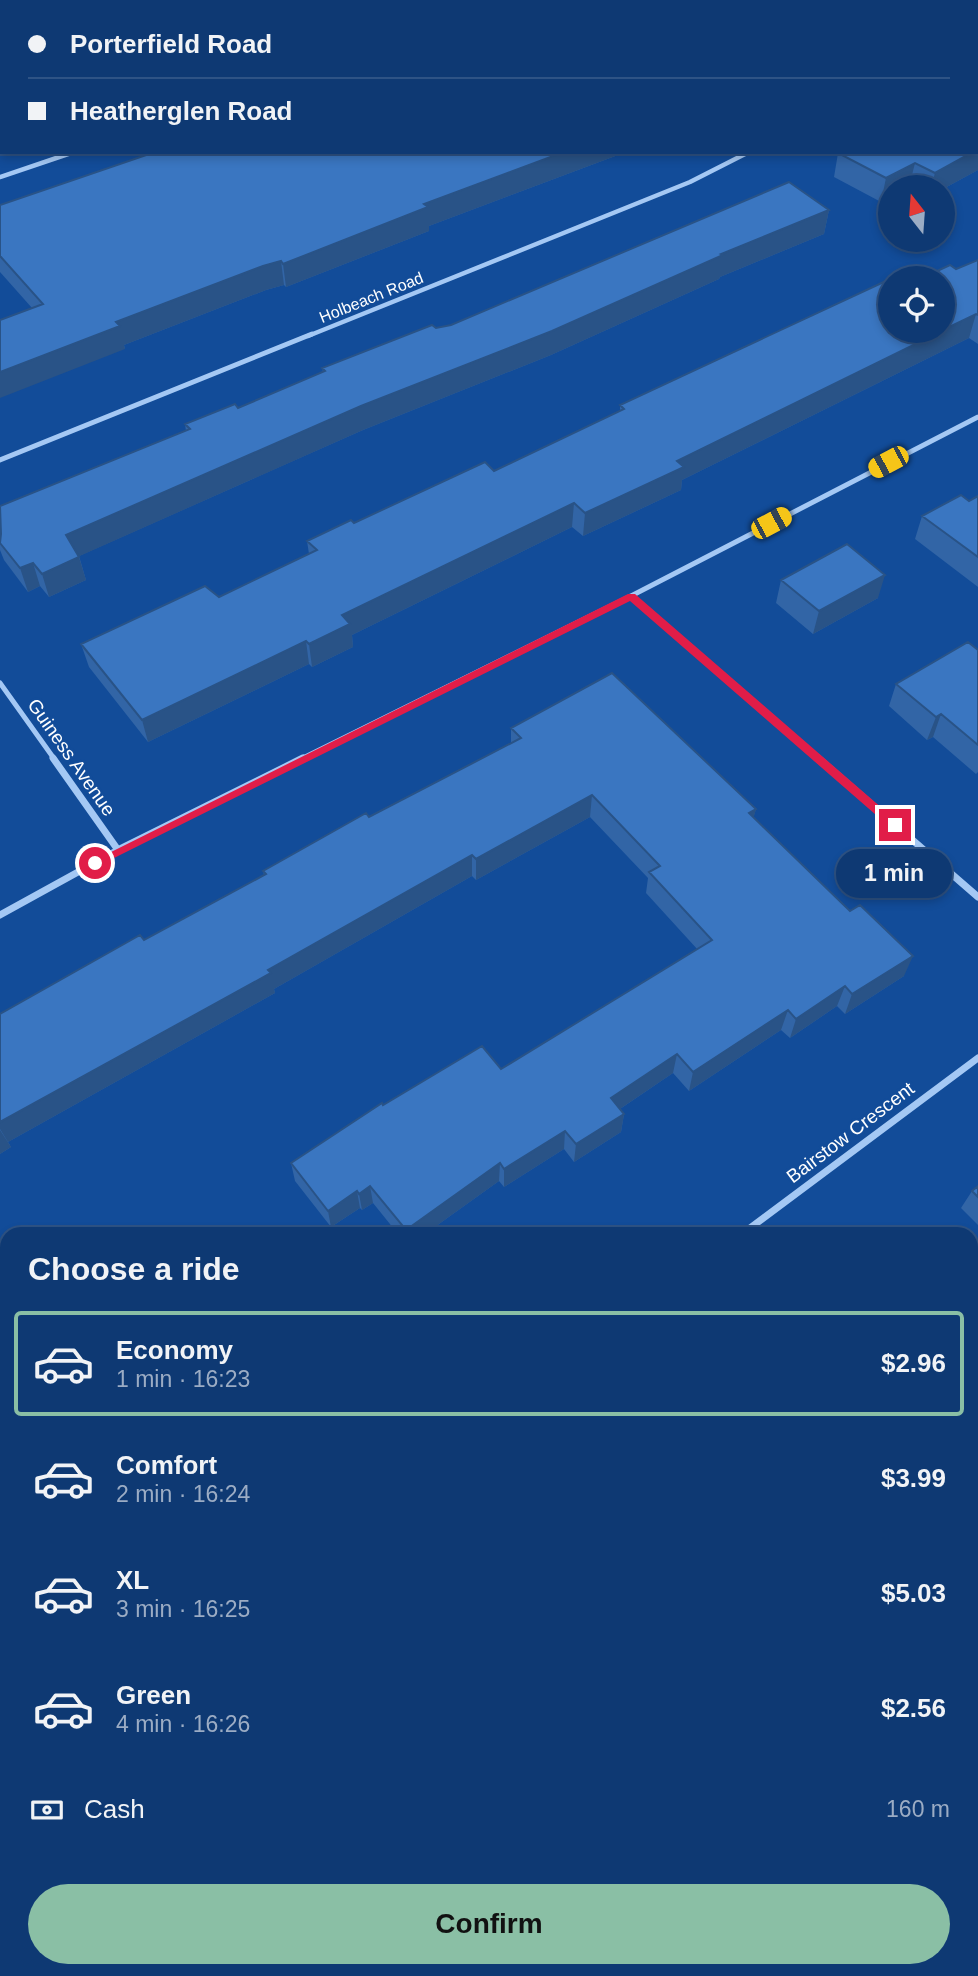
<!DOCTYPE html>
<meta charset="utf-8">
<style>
body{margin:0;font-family:Helvetica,sans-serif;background:#1c447b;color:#f1f3f6;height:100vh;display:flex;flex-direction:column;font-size:26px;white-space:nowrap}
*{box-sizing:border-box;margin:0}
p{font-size:23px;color:#9bacc4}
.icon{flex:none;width:38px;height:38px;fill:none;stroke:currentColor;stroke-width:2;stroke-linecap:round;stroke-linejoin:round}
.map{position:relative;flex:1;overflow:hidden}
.details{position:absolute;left:0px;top:1227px;width:978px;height:751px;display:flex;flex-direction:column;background:#0e3973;border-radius:21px 21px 0 0;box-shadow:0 4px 10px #0003,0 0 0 2px #2e5385}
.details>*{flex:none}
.guide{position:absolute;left:0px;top:0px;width:978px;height:154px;box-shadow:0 4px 10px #0003,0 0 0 2px #2e5385;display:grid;align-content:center;height:154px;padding:0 28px;background:#0e3973}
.needle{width:46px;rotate:343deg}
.tools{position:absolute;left:878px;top:175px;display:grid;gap:14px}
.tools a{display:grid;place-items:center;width:77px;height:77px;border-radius:50%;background:#0e3973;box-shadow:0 4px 10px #0003,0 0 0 2px #2e5385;font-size:35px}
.end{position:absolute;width:32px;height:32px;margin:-16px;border:9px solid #e11d48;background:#fff;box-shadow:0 0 0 4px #fff}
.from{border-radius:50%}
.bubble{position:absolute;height:49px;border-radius:24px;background:#0e3973;box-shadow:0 4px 10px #0003,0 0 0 2px #2e5385;font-size:23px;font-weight:600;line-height:49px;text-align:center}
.car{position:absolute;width:21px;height:42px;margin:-21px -10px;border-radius:9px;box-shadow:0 0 5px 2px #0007;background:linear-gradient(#f5c518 24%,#345 0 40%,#f5c518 0 76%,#345 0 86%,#f5c518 0)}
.guide b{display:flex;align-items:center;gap:24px;height:66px;font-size:26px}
.guide b+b{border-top:2px solid #2e5385}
.guide i{width:18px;height:18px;background:#f1f3f6}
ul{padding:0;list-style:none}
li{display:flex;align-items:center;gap:21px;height:105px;margin:0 14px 10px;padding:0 14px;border:4px solid transparent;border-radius:7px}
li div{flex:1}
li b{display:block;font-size:26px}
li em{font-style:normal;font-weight:600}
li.active{border-color:#8abfa5}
li>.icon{width:63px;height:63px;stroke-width:1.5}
h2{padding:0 28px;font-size:32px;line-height:84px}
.pay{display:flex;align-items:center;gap:18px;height:77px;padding:0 28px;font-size:26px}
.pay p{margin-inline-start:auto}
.action{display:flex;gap:14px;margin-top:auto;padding:14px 28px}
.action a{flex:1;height:80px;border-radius:42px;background:#8abfa5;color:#111;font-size:28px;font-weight:600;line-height:80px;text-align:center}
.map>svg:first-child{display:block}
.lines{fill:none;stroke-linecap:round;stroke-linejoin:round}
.street-far3{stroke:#a4c8f4;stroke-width:4.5}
.street-far2{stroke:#a4c8f4;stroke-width:5}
.street-far1{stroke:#a4c8f4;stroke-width:7}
.street{stroke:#a4c8f4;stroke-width:9}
.secondary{fill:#d4e6fd;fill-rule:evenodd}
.wall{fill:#3265a6}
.shaded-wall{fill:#295387}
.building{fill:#3a76c1;stroke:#295387;stroke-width:2}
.route{fill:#e11d48}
.labels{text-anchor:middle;stroke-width:5;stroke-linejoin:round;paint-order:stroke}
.far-street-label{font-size:16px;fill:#fff;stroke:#124c99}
.street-label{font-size:19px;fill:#fff;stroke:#124c99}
</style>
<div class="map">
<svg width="978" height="1976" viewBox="0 0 978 1976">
<rect width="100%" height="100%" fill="#124c99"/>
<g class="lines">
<path class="street-far3" d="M777 0 782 2
M521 2 526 0
M0 177 74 152
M308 336 690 182 749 152"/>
<path class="street-far2" d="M0 460 312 334
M631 596 820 760
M0 683 55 760
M299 760 631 596 978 417"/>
<path class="street-far1" d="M53 758 118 850
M818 758 978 897
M0 915 118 850 303 758
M742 1234 978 1058"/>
<path class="street" d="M971 1931 978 1939"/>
<path class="secondary" d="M0 1702 7 1705V1734L0 1731Z
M119 1970H140L142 1976H121Z"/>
</g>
<path class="wall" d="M978 90V170L943 189V187H891L881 202 834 177 838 153Z
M155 152H626L429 226V231L286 287 284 285 266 290 124 345 125 349 32 308 0 272V205Z
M829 210 824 234 720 277 719 279 551 355 363 430 79 556 86 580 49 597 40 586 28 592 4 560 0 550V506L186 431 185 424 238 408 323 372 322 368 436 328 451 325Z
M978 260V344L969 338 682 480 681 490 583 536 572 527 352 635 353 647 312 667 309 664 148 742 89 667 81 644 219 597 309 554 307 541 494 471 620 411V405L891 331 956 269Z
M978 496V587L915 539 922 516 969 501Z
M781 580 878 598 813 634 776 603Z
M978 650V772L976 774 933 737 927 740 889 706 896 684Z
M511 728 756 809 753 818 904 976 845 1014 837 1006 790 1038 781 1030 689 1091 673 1073 620 1109 624 1114 621 1132 574 1162 564 1149 504 1187 499 1181 425 1234H398L373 1203 362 1210 360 1208 331 1227 295 1181 291 1163 383 1105 501 1069 698 950 646 893 648 878 590 817 476 880 472 876 274 989 275 993 8 1142 11 1147 0 1154V1014L144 940 264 875 263 871 511 743Z
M978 1186V1225L961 1208 972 1191Z
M971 1470 978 1478V1727L971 1719Z"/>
<path class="shaded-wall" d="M337 0H411L405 2H332Z
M2 105V131H0V106Z
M976 150H978V170L943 189V187H931L935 173 973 152H976Z
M564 152H626L429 226V231L286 287 283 264 424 204Z
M915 163 909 187H891V196L881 202 886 178Z
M829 210 824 234 720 277 719 279 551 355 363 430 73 559 66 535 361 406 721 254Z
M281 261 284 285 266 290 124 345 125 349 0 398V372L116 322 263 266Z
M976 314 969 338 682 480 681 490 583 536 585 513 677 461Z
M574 503 572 527 352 635 353 647 312 667 309 644 342 615Z
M79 557 86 580 49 597 42 574Z
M33 563 40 586 28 592 20 568Z
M885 575 878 598 813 634 819 611Z
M306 641 309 664 148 742 142 720Z
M941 714 933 737 927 740 936 717Z
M592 795 590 817 476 880V859Z
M756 809 750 831 749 813Z
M472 855V876L274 989 275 993 8 1142 0 1129V1122Z
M913 956 904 976 845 1014 852 994Z
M845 986 837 1006 790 1038 796 1019Z
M788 1010 781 1030 689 1091 693 1072Z
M677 1054 673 1073 608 1117 611 1098Z
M624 1114 621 1132 574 1162 576 1144Z
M0 1130 11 1147 0 1154Z
M565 1131 564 1149 504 1187V1169Z
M500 1163 499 1181 425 1234H406V1230Z
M370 1186 373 1203 362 1210 359 1194Z
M357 1191 360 1208 331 1227 328 1211Z"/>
<path class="building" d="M0 0H337L332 2H2V105L0 106Z
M590 0H721L726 2H595Z
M976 90H978V150H976Z
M155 152H564L424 204 428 207 283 264 281 261 263 266 116 322 120 326 0 372V320L43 304 0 256V205Z
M840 152H973L935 173 915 163 886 178 838 153Z
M789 182 829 210 721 254 723 255 552 331 361 406 66 535 79 557 42 574 33 563 20 568 0 543 1 534 0 506 190 429 185 424 235 404 238 408 325 371 322 368 432 325 436 328 451 325Z
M978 260V315L976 314 943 330V278H922L950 265 956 269Z
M888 280 891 282V331H942L677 461 684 467 585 513 574 503 342 615 350 624 309 644 306 641 142 720 81 644 205 586 219 597 317 550 307 541 351 520 354 523 485 462 494 471 624 409 620 405Z
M961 495 969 501 978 496V557L922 516Z
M847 544 885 575 819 611 781 580Z
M968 642 978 650V745L941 714 936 717 896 684Z
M612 673 756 809 749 813 850 911 860 905 913 956 852 994 845 986 796 1019 788 1010 693 1072 677 1054 611 1098 624 1114 576 1144 565 1131 504 1169 500 1163 406 1230 370 1186 359 1194 357 1191 328 1211 291 1163 382 1103 383 1105 482 1046 501 1069 712 940 649 872 660 866 592 795 476 859 472 855 268 970 271 973 0 1122V1014L140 935 144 940 266 874 263 871 366 813 369 817 521 738 511 728Z
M978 1186V1197L972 1191Z
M971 1470 978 1478V1705L971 1697Z
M528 1970H728L732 1976H531Z"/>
<path class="route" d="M628 594H635L898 822V828H891L630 601 98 866 89 863Z"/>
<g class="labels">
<g class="far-street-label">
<text transform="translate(371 297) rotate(-22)" y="6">Holbeach Road</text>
</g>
<g class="street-label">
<text transform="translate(72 757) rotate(55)" y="7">Guiness Avenue</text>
<text transform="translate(850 1132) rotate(-37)" y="7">Bairstow Crescent</text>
</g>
</g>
</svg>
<div class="tools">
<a><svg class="needle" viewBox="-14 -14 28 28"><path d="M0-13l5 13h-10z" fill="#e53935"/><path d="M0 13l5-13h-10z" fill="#9bacc4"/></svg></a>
<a><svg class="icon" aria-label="locate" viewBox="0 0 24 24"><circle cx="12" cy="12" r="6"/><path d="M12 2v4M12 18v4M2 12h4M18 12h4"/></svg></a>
</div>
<i class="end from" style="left:95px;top:863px"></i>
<i class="end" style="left:895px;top:825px"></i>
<div class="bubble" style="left:836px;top:849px;width:116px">1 min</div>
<i class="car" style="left:888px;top:462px;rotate:242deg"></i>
<i class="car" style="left:771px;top:523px;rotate:62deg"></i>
<div class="guide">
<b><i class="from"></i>Porterfield Road</b>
<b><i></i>Heatherglen Road</b>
</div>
<section class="details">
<h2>Choose a ride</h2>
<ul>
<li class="active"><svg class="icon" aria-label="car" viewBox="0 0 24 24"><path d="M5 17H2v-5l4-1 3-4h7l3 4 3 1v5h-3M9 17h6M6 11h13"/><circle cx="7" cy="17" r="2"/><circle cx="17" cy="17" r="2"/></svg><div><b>Economy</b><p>1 min · 16:23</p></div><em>$2.96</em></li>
<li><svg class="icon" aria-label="car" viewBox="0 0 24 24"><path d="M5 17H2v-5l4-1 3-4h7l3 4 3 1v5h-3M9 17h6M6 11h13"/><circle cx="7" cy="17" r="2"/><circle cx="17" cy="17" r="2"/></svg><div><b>Comfort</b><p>2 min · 16:24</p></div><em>$3.99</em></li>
<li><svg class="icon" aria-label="car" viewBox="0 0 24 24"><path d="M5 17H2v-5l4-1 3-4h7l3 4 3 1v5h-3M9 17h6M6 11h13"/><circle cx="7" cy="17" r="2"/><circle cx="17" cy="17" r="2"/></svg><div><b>XL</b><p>3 min · 16:25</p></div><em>$5.03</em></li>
<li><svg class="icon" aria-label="car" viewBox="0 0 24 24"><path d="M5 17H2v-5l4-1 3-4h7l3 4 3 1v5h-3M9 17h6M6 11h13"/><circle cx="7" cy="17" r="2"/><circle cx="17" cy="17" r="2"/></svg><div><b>Green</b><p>4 min · 16:26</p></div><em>$2.56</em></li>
</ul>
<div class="pay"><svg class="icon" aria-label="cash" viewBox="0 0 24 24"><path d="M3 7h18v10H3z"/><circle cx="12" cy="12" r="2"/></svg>Cash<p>160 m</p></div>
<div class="action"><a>Confirm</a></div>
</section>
</div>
